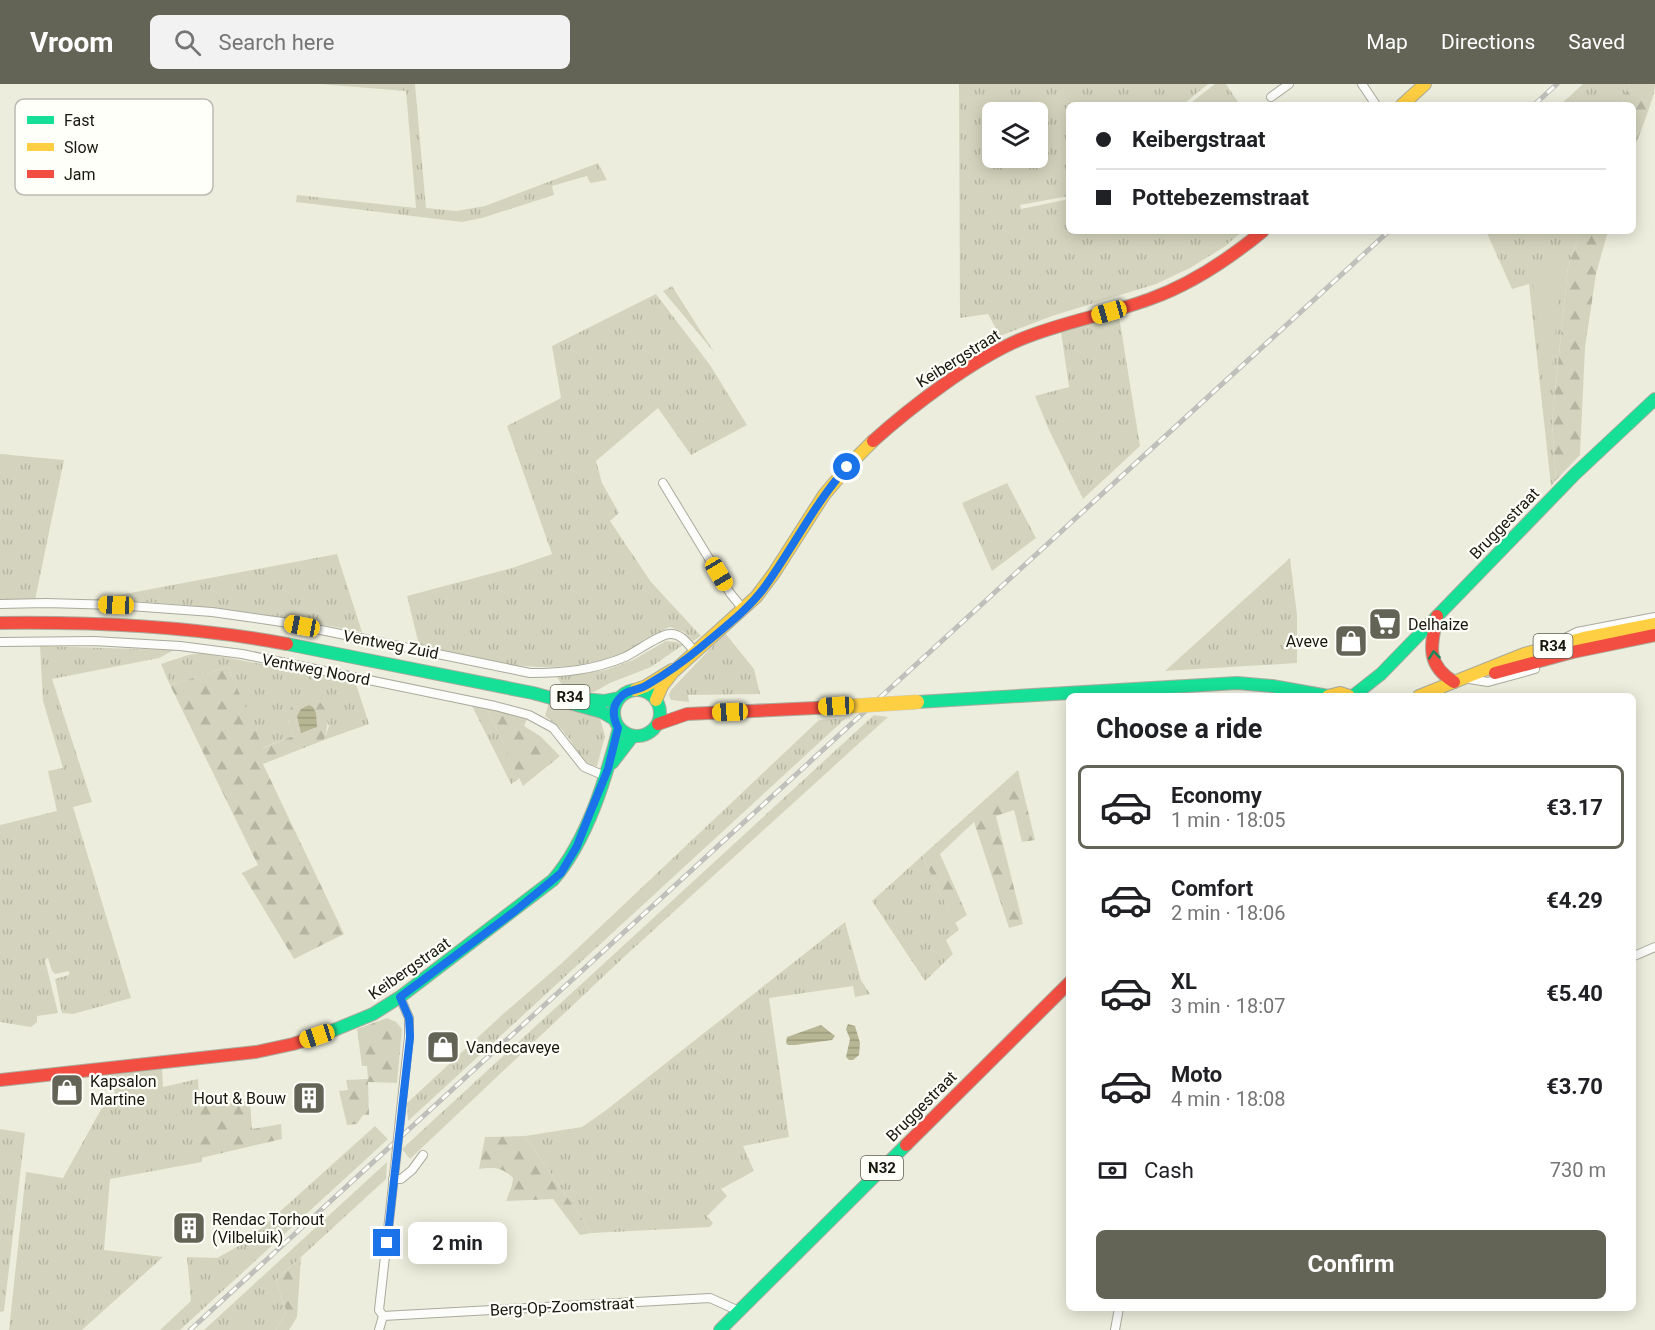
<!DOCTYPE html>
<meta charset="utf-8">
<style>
body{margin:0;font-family:Roboto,sans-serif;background:#f2f2f2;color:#202124;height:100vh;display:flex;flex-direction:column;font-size:22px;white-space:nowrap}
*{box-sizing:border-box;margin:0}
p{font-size:20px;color:#757577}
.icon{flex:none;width:33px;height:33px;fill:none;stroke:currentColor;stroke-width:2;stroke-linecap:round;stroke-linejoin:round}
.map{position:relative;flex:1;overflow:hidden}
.details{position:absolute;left:1066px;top:609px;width:570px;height:618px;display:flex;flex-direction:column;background:#fff;border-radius:9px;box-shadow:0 3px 15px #0003}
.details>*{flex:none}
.hud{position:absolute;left:1066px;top:18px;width:570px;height:132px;border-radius:9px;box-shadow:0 3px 15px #0003;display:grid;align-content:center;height:132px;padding:0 30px;background:#fff}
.controls{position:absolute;left:982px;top:18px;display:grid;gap:12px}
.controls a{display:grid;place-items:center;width:66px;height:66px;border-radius:9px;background:#fff;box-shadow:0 3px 15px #0003;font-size:30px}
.end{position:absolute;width:27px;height:27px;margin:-14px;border:8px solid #1a73e8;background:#fff;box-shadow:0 0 0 3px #fff}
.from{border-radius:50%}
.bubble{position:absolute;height:42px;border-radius:9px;background:#fff;box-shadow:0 3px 15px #0003;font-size:20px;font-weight:700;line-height:42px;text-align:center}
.car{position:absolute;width:18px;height:36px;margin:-18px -9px;border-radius:8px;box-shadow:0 0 4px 2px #0007;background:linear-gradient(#f5c518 24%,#345 0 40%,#f5c518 0 76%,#345 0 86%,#f5c518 0)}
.hud b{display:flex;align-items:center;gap:21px;height:57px;font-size:22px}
.hud b+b{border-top:2px solid #e0e0e0}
.hud i{width:15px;height:15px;background:#202124}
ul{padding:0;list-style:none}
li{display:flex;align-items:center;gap:18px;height:84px;margin:0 12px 9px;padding:0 18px;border:3px solid transparent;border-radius:9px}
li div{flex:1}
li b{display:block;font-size:22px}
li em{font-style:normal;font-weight:700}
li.current{border-color:#636356}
li>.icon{width:54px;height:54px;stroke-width:1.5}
h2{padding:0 30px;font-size:27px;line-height:72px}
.pay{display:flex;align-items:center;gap:15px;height:66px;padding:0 30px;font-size:22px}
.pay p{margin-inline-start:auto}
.action{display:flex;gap:12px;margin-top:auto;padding:12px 30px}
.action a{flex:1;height:69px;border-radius:9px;background:#636356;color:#fff;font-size:24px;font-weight:700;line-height:69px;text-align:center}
header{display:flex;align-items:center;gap:36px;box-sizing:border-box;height:84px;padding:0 30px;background:#636356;color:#fff}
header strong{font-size:28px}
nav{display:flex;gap:33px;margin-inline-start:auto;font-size:21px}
.search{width:420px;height:54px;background:#f2f2f2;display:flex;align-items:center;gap:15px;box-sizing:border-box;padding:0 21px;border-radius:9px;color:#757577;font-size:22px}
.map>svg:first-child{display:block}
.grass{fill:url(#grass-tufts);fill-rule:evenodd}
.forest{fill:url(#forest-firs)}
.park{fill:#d4d4be}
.water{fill:url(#water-rules)}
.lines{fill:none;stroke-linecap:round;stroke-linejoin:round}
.street-casing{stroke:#aaaa9d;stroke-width:10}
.fast-casing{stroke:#aaaa9d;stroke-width:14}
.slow-casing{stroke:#aaaa9d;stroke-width:14}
.jam-casing{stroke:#aaaa9d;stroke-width:14}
.street{stroke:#fcfcfa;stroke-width:8}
.fast{stroke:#16e098;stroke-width:12}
.slow{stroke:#ffcf43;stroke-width:12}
.jam{stroke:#f24e42;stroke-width:12}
.rail-casing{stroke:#bfbfbb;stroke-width:5}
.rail{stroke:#fffff9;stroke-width:3;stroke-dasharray:9;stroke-linecap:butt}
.street-bridge-casing{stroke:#aaaa9d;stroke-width:10;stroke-linecap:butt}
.slow-bridge-casing{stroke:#cbcac3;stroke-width:15;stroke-linecap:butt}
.street-bridge{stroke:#fcfcfa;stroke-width:8}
.slow-bridge{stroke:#ffcf43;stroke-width:14}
.oneway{stroke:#17865a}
.route{stroke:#1a73e8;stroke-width:8}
.labels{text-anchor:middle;stroke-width:4.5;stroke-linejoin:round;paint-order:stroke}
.shield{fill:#fffff9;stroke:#5e5d54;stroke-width:1.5}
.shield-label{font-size:15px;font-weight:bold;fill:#19180e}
.street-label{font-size:16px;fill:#19180e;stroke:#fffff9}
.poi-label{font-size:16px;fill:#19180e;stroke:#fffff9;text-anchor:start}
.key{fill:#fffff9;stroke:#babab2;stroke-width:1.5}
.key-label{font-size:16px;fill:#19180e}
</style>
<header>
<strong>Vroom</strong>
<div class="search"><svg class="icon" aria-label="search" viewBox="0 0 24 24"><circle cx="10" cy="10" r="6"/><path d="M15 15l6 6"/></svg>Search here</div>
<nav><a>Map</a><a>Directions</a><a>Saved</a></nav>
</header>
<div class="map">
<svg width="1655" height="1246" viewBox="0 0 1655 1246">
<defs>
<pattern id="grass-tufts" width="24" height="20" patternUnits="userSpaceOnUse" patternTransform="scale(1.5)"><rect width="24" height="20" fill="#d4d4be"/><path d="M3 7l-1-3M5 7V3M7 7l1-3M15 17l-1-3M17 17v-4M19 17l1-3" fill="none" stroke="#b5b5a2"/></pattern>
<pattern id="forest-firs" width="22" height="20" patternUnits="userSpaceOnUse" patternTransform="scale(1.5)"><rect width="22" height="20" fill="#d4d4be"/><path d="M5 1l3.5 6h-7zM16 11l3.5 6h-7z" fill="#b5b5a2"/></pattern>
<pattern id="water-rules" width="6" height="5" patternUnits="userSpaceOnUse" patternTransform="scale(1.5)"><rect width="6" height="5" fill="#b6b694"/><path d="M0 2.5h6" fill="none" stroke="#9c9c7e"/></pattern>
</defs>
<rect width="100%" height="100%" fill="#ededdd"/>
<path class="grass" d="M319 0H415L426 124 456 127 485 122 598 79 607 96 590 99 587 92 552 102 554 111 482 134 462 138 296 118 297 111 416 124 406 7Z
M959 0H1208L1185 19 1177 21H1070L1069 112 1020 121 1021 125 1069 115 1070 147H1243L1224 163 1190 184 1156 200 1052 232 1000 252 988 230 960 234ZM993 28H1038V74H993Z
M1215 0H1226L1240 21H1188Z
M1583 0H1630L1620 21H1560Z
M1486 147H1580L1568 183 1552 338 1556 396 1551 402 1529 200 1512 205Z
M672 202 714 268 663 207Z
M656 210 710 281 747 341 691 371 658 324 596 377 602 399 619 429 610 437 651 498 701 552 693 557 684 548 670 543C650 551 633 566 613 573 543 595 487 576 419 561L407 512 512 484 552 470 507 342 561 314 552 262Z
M1119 232 1140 362 1083 415 1049 346 1035 312 1069 303 1061 248Z
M0 370 64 376 35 516H0Z
M1007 399 1036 454 992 487 962 419Z
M337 470 362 548C273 531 183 517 93 516Z
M1290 474 1297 531V579L1165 587Z
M725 549 754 585 760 610 688 611 689 618 671 616 669 611 671 606Z
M666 557 677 558 683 561 651 583 610 599 594 608H575L564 604 557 593 606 586 633 576Z
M40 562 174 566 159 574 52 595 92 718 73 723 131 914 73 930 62 929 55 895 69 891V887L55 890 52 887 48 874 45 876 58 929 37 932V938L31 943 0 938V741L57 727 48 687 63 684 43 617Z
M202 569 355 597 369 640 324 656 329 642 318 616 288 636 293 652 262 664 228 583 170 601 161 580 188 571Z
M549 618 599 631 605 652 597 682C581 682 576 662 567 652 561 644 553 638 545 632Z
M471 620 486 623 520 694 511 700Z
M874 631 888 633 624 873 410 1075 402 1065Z
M846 634 408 1037 407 1019 503 930 562 879 819 636Z
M922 772 959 846 946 856 953 870 925 897 872 817Z
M845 838 861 896 870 910 855 913 853 902 769 914 789 1053 743 1062 754 1087 721 1105 727 1112 707 1132 713 1139 710 1143 592 1149 525 1052 582 1043 605 1027Z
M162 984 163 1003 198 995 202 1078 110 1095 104 1166 163 1173 82 1246H9L26 1088 63 1094 99 1029 106 1018 116 1015 111 991Z
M375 1042 388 1055 180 1246H160L191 1217 187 1173 217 1174 246 1158Z
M0 1045 25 1049 4 1227 0 1228Z
M387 1078 386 1095 276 1196 286 1227 276 1246H204Z"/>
<path class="forest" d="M1630 0H1655C1655 14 1639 50 1634 66V21H1620Z
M1580 147H1608L1596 190 1585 264 1580 371 1556 396 1552 338 1568 183Z
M228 583 263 664 293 652C289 642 285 632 292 622L318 616C330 628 329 640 324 656L263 680 344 850 294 875 242 789 258 781 170 601Z
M486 623 527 635 524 642 540 652 560 672 523 702Z
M1018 686 1035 756 1022 758 1014 726 996 732 1023 840 1009 844 974 738 940 770 967 831 955 839 922 772Z
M387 934 396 938 402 945 397 999 368 998 369 1031H363L357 1040 347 1041 339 1007 348 1006 346 996 368 995 367 982H362L357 945Z
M250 1017 252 1045 281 1040 282 1055 201 1074 198 1023Z
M525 1052 592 1149 580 1151 553 1115 506 1117 512 1101 513 1094C503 1083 492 1083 479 1085L485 1053Z
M301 1173 297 1233 289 1246H276L286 1227 276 1196Z"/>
<path class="park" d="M1562 183 1549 315H1545L1532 190Z"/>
<path class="water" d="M309 621 313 623 316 629 317 643 301 649 297 632 301 625Z
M848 940 855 942 860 959 859 971 853 976H849L846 973 850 955 846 945Z
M821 941 835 952 832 956 795 961H788L786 959 787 953Z"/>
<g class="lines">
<defs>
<path id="street" d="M1362 0 1376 21
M1271 13 1289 0
M663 399 730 509 743 525
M0 520 46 519 116 521 212 528 282 538 530 589C563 589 594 586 625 573 636 568 660 550 670 550 681 549 688 560 695 568
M1563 555 1577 548 1655 533
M0 558 94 557 180 562 242 570 495 622 529 631 553 644 584 683 605 692
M1469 595 1488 598 1535 585
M1634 872 1655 863
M399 1044 409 953V934L400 913
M393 1095H401L412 1086 423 1071
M383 1232 710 1214 739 1227
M379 1246 383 1232 379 1226 396 1074
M1115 1246 1119 1224"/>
<path id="fast" d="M287 560 533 609 602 628 614 635
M614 629a23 23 0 1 1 46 0a23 23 0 1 1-46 0Z
M1353 612 1381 590 1575 390 1655 315
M583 615 604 617 619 614
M917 618 1237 599 1272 602 1328 612
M612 679 632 653
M322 951 373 930 400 913 553 796C587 757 606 694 619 644
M720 1246 906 1061"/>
<path id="slow" d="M1402 21 1425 0
M635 606 646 602 672 586
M1328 612 1340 609 1349 612
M1419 612 1524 570 1584 554 1655 540
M656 616 662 602 673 588 756 513 774 489 824 411 852 378 873 357"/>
<path id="jam" d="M873 357C912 322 971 277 1019 256 1061 238 1107 231 1150 215 1192 200 1229 175 1263 147
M1437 532C1431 561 1425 580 1454 598
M0 539C97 538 191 542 287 560
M1495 589 1573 568 1655 551
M658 640 687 630 836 623
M0 996 256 968 293 960 322 951
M906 1061 1070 898"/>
</defs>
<use href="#street" class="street-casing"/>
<use href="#fast" class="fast-casing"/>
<use href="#slow" class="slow-casing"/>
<use href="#jam" class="jam-casing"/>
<use href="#street" class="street"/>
<use href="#fast" class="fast"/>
<use href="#slow" class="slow"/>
<use href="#jam" class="jam"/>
<defs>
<path id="rail" d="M1534 21 1557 0
M190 1246 1389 147"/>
</defs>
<use href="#rail" class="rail-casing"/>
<use href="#rail" class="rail"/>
<defs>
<path id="street-bridge" d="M396 1074 399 1044"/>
<path id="slow-bridge" d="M836 623 917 618"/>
</defs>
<use href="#street-bridge" class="street-bridge-casing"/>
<use href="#slow-bridge" class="slow-bridge-casing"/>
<use href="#street-bridge" class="street-bridge"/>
<use href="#slow-bridge" class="slow-bridge"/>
</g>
<defs><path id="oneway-chevron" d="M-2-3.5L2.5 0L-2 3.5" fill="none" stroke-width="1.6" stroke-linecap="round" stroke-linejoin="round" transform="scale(1.5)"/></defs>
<use class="oneway" href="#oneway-chevron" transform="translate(1434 571) rotate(-96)"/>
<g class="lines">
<path class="route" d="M387 1159 410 953 409 934 400 913 515 827 561 789 577 762 590 729 608 685 618 644C613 634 611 624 619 615 626 605 638 607 647 601 666 590 683 578 700 564 721 546 747 527 764 504 793 464 814 420 847 383"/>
</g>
<defs>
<symbol id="supermarket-square" viewBox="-11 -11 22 22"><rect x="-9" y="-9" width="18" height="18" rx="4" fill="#636356" stroke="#fffff9"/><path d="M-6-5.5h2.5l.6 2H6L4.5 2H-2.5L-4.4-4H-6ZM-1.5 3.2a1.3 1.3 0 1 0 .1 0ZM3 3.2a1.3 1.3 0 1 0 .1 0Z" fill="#fff"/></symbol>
<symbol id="shop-square" viewBox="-11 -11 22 22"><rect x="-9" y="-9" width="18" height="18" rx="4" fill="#636356" stroke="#fffff9"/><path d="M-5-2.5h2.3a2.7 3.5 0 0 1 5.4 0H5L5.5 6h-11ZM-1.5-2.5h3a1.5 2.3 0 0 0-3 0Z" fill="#fff"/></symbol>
<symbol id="building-square" viewBox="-11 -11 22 22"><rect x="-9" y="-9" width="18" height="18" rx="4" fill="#636356" stroke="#fffff9"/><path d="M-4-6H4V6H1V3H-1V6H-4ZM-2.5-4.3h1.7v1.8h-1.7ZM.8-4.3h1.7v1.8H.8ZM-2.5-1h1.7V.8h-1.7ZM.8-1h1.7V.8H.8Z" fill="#fff"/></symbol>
</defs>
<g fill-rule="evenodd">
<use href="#supermarket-square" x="1366" y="521" width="38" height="38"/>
<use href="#shop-square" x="1332" y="538" width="38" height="38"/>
<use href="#shop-square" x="424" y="944" width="38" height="38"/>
<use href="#shop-square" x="48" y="987" width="38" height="38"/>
<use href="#building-square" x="290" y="995" width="38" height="38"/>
<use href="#building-square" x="170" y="1125" width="38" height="38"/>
</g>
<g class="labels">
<g class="shield">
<rect x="1533.5" y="550" width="39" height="24" rx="4.5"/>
<rect x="550.5" y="601" width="39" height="24" rx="4.5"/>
<rect x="861" y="1072" width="42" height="24" rx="4.5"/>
</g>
<g class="shield-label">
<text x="1553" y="567">R34</text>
<text x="570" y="618">R34</text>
<text x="882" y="1089">N32</text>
</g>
<g class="street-label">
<text transform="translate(958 274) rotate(-32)" y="6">Keibergstraat</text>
<text transform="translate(1504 439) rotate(-46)" y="6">Bruggestraat</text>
<text transform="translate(391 560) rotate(11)" y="6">Ventweg Zuid</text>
<text transform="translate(316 585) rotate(11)" y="6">Ventweg Noord</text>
<text transform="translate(409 884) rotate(-35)" y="6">Keibergstraat</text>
<text transform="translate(921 1022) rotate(-45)" y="6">Bruggestraat</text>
<text transform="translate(562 1222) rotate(-3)" y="6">Berg-Op-Zoomstraat</text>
</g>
<g class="poi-label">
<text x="1408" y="546">Delhaize</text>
<text x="1328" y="563" text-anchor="end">Aveve</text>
<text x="466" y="969">Vandecaveye</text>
<text x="90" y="1003">Kapsalon<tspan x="90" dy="18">Martine</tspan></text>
<text x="286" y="1020" text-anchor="end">Hout &amp; Bouw</text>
<text x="212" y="1141">Rendac Torhout<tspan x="212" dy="18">(Vilbeluik)</tspan></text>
</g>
</g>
<rect x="15" y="15" width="198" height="96" rx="9" class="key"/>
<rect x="27" y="32" width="27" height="8" fill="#16e098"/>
<rect x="27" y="59" width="27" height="8" fill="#ffcf43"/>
<rect x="27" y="86" width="27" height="8" fill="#f24e42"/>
<g class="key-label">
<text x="64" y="42">Fast</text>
<text x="64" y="69">Slow</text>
<text x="64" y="96">Jam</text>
</g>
</svg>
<div class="controls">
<a><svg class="icon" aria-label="layers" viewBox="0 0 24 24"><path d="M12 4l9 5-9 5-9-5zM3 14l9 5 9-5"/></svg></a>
</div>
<i class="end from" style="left:847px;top:383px"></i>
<i class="end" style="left:387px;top:1159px"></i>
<div class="bubble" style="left:408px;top:1138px;width:99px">2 min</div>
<i class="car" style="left:1109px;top:228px;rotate:254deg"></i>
<i class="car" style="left:719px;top:490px;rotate:149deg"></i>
<i class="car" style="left:116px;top:521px;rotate:272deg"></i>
<i class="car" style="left:302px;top:542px;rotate:281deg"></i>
<i class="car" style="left:836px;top:622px;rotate:267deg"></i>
<i class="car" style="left:730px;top:628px;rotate:268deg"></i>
<i class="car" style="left:317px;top:952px;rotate:252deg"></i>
<div class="hud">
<b><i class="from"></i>Keibergstraat</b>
<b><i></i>Pottebezemstraat</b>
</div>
<section class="details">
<h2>Choose a ride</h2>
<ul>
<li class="current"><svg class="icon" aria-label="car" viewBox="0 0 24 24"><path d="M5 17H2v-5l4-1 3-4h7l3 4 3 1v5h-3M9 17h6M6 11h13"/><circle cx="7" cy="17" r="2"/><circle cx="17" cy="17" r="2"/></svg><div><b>Economy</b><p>1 min · 18:05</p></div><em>€3.17</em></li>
<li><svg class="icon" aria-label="car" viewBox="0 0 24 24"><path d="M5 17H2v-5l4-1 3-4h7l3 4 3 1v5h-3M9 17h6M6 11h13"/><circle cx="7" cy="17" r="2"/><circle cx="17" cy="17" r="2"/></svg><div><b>Comfort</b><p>2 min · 18:06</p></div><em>€4.29</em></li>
<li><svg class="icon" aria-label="car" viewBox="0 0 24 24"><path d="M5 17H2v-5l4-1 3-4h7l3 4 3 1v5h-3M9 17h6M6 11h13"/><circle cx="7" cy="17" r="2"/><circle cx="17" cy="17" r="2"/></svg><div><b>XL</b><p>3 min · 18:07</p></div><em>€5.40</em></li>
<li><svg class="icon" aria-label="car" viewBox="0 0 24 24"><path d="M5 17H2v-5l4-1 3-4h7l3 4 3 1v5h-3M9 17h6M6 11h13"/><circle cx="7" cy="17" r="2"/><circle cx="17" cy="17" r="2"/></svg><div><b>Moto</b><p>4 min · 18:08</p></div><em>€3.70</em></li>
</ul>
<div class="pay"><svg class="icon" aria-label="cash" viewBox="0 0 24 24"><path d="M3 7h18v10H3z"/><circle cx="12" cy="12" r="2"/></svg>Cash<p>730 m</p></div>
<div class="action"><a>Confirm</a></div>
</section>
</div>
